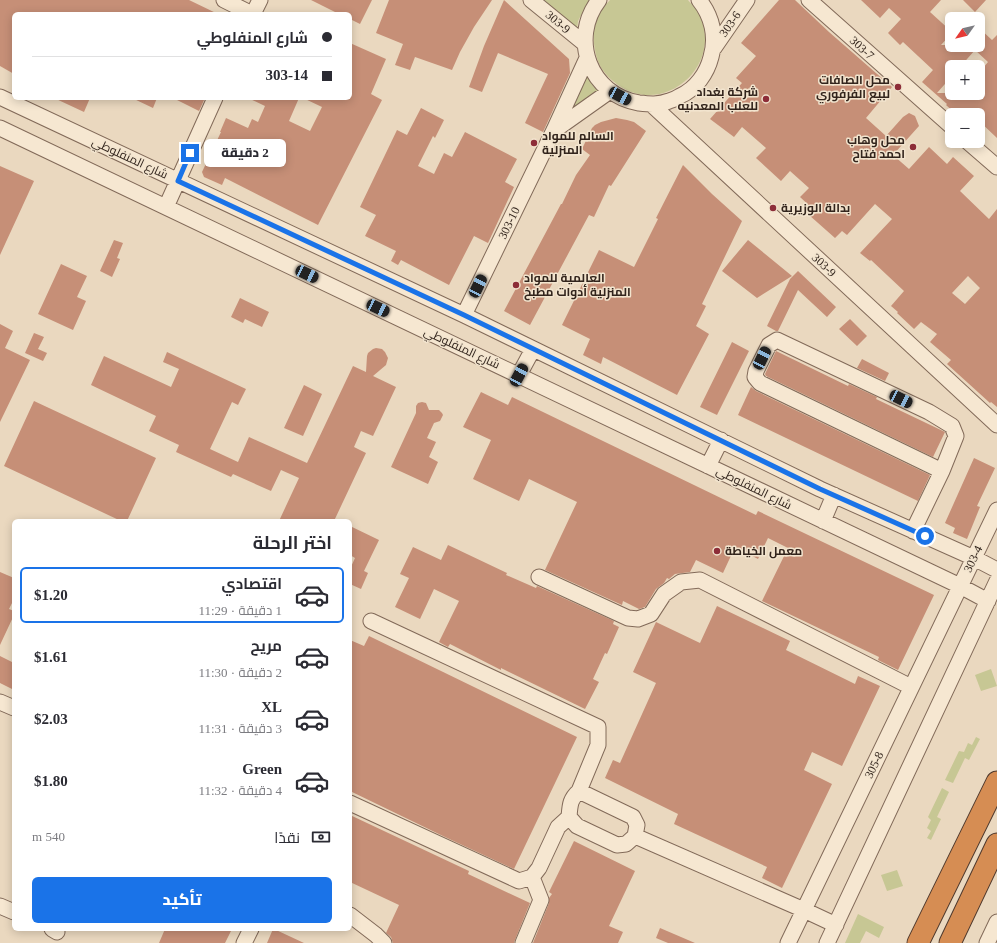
<!DOCTYPE html>
<html lang="ar">
<meta charset="utf-8">
<style>
body{margin:0;font-family:"Times New Roman",Cairo,serif;background:#f7f7f7;color:#2b2b33;direction:rtl;height:100vh;display:flex;flex-direction:column;font-size:15px;white-space:nowrap}
*{box-sizing:border-box;margin:0}
p{font-size:13px;color:#7c7c81}
.icon{flex:none;width:22px;height:22px;fill:none;stroke:currentColor;stroke-width:2;stroke-linecap:round;stroke-linejoin:round}
.map{position:relative;flex:1;overflow:hidden;direction:ltr}
.sheet{position:absolute;left:12px;top:519px;width:340px;height:412px;display:flex;flex-direction:column;background:#fff;border-radius:6px;box-shadow:0 2px 10px #0003;direction:rtl}
.sheet>*{flex:none}
.top-card{position:absolute;left:12px;top:12px;width:340px;height:88px;border-radius:6px;box-shadow:0 2px 10px #0003;direction:rtl;display:grid;align-content:center;height:88px;padding:0 20px;background:#fff}
.needle{width:26px;rotate:236deg}
.fabs{position:absolute;left:945px;top:12px;display:grid;gap:8px}
.fabs a{display:grid;place-items:center;width:40px;height:40px;border-radius:6px;background:#fff;box-shadow:0 2px 10px #0003;font-size:20px}
.end{position:absolute;width:18px;height:18px;margin:-9px;border:5px solid #1a73e8;background:#fff;box-shadow:0 0 0 2px #fff}
.from{border-radius:50%}
.bubble{position:absolute;height:28px;border-radius:6px;background:#fff;box-shadow:0 2px 10px #0003;font-size:13px;font-weight:800;line-height:28px;text-align:center;direction:rtl}
.car{position:absolute;width:12px;height:24px;margin:-12px -6px;border-radius:5px;box-shadow:0 0 3px 1px #0007;background:linear-gradient(#222 24%,#8ab4d8 0 40%,#222 0 76%,#8ab4d8 0 86%,#222 0)}
.top-card b{display:flex;align-items:center;gap:14px;height:38px;font-size:15px}
.top-card b+b{border-top:1px solid #e1e1e2}
.top-card i{width:10px;height:10px;background:#2b2b33}
ul{padding:0;list-style:none}
li{display:flex;align-items:center;gap:12px;height:56px;margin:0 8px 6px;padding:0 12px;border:2px solid transparent;border-radius:6px}
li div{flex:1}
li b{display:block;font-size:15px}
li em{font-style:normal;font-weight:800}
li.active{border-color:#1a73e8}
li>.icon{width:36px;height:36px;stroke-width:1.5}
h2{padding:0 20px;font-size:18px;line-height:48px}
.pay{display:flex;align-items:center;gap:10px;height:44px;padding:0 20px;font-size:15px}
.pay p{margin-inline-start:auto}
.action{display:flex;gap:8px;margin-top:auto;padding:8px 20px}
.action a{flex:1;height:46px;border-radius:6px;background:#1a73e8;color:#fff;font-size:16px;font-weight:800;line-height:46px;text-align:center}
.map>svg:first-child{display:block}
.green{fill:#c7c794}
.building{fill:#c68f77;fill-rule:evenodd}
.lines{fill:none;stroke-linecap:round;stroke-linejoin:round}
.minor-casing{stroke:#826a59;stroke-width:17}
.highway-casing{stroke:#4f392d;stroke-width:23}
.minor{stroke:#f6e7d1;stroke-width:15}
.highway{stroke:#d68d53;stroke-width:21}
.route{stroke:#1a73e8;stroke-width:5}
.poi-dot{fill:#8d2d38;stroke:#f2e4ce;stroke-width:1.5}
.labels{text-anchor:middle;stroke-width:3;stroke-linejoin:round;paint-order:stroke}
.street-label{font-size:12px;fill:#32241c;stroke:#f2e4ce}
.poi-label{font-size:12px;font-weight:bold;fill:#32241c;stroke:#f2e4ce;text-anchor:start}
</style>
<div class="map">
<svg width="997" height="943" viewBox="0 0 997 943">
<rect width="100%" height="100%" fill="#ead8bf"/>
<path class="green" d="M542 0H589L578 21 577 29Z
M610 0H688C690 3 694 6 696 9 730 63 661 123 613 81 603 73 597 63 595 50 591 31 596 14 610 0Z
M586 75 594 87 600 91 570 109Z
M991 669 997 686 981 691 975 675Z
M976 737 980 739 969 760 965 758 953 783 945 780 959 751 964 752 968 743 972 745Z
M942 788 949 792 937 817 941 819 931 840 927 838 931 831 927 828 931 820 928 817Z
M897 870 903 886 887 891 881 875Z
M858 914 884 927 879 938 866 931 860 943H845Z"/>
<path class="building" d="M0 0H189L218 14H14V74L0 66Z
M311 0H372L360 24 350 19V14H339Z
M389 0H492L474 27 460 52 452 70 415 57 410 70 395 65 403 44 376 33Z
M504 0 569 59 570 73 543 132 525 123 548 74 498 53 482 92 469 87 484 46Z
M779 0H795L829 32 892 87 866 118 886 136 903 117 909 113 915 116 919 126 893 155 909 169 929 147 947 164 953 157 974 176 960 191 989 219 997 209V407L991 402 990 403 947 364 951 360 930 342 937 334 921 322 914 329 897 313 898 312 891 306 904 291 871 260 870 261 860 253 892 219 875 204 847 235 842 231 835 238 809 215 814 210 800 197 809 188 790 171 781 181 756 158 766 148 742 127 734 137 710 119 742 83 736 78 756 56 741 43ZM968 276 980 288 965 304 952 293Z
M861 0H941L930 12 952 32V33L941 45H978V27L992 40 997 35V138L978 120V115H957L946 105 947 104 922 82 933 70 903 42 900 45 888 33 901 19 889 8 880 18ZM975 50 988 62 978 74V93H937L952 76V67H960Z
M963 0H986L975 12Z
M350 43 386 59 371 94 382 100 318 225 225 178 222 185 204 177 202 172 221 132H220L226 118 248 128 252 119 258 122 265 106 248 98H299L289 121 310 131 322 107 303 98H350Z
M54 98H90L84 112Z
M132 98H157L153 108Z
M173 98H205L199 111Z
M421 108 444 120 435 138 433 136 418 166 434 174 444 153 452 157 465 132 517 159 505 182 514 187 488 243 474 236 449 285 401 260 398 265 391 261 396 251 365 236 376 215 360 207 397 130 407 135Z
M616 118 627 120 634 122 646 131 611 186 609 185 594 217 589 215 530 325 504 311 561 204H562L576 175 590 155 582 149 592 128 595 125 601 122Z
M683 165 712 194 742 221 702 304 706 306 696 326 709 334 677 395 603 357 601 364 583 355 590 339 562 325 599 250 634 267 658 219 656 218Z
M0 166 34 181 0 255Z
M114 240 123 243 117 258 120 259 112 277 100 271Z
M748 240 792 276 757 298 722 271Z
M61 264 87 276 77 297 86 301 73 330 38 314Z
M798 271 836 307 827 317 798 290 778 331H776L767 326 790 279Z
M240 298 269 312 262 327 245 319 243 323 231 317Z
M850 319 867 336 857 346 839 329Z
M0 324 13 331 5 348 30 360 0 422Z
M34 333 44 337 38 349 47 353 43 361 25 353Z
M732 342 749 351 717 415 700 407Z
M376 348 382 349 385 352 388 358 386 365 373 376 396 387 373 436 361 431 354 447 366 453 334 521H279L299 478 281 470 271 491 233 474 231 477 176 452 179 445 149 431 156 416 91 385 104 356 171 387 179 369 163 362 167 352 246 389 238 405 232 402 210 449 238 462 249 437 307 463 353 366 366 372 367 356 368 353 373 349Z
M776 351 848 386 849 384 877 397 876 399 945 432 933 457 766 376 765 374Z
M862 359 889 373 885 381 857 368Z
M304 385 322 394 303 436 284 428Z
M751 387 756 391 930 475 918 501 738 415Z
M481 392 508 405 512 397 756 515 758 511 934 595 898 670 878 660 879 657 762 601 788 548 768 538 758 559 735 547 723 573 696 560 690 572 675 574 669 579 667 578 664 583 656 589 645 607 639 609 623 601 622 605 545 570 577 502 529 479 519 501 473 479 491 440 463 427Z
M34 401 156 458 127 521H121L4 466Z
M422 402 426 403 429 410H439L442 413 443 415 440 421 434 423 427 438 436 442 429 457 438 462 428 484 391 467 416 413V406L418 403Z
M974 458 995 468 977 506 980 507 967 539 953 533 955 528 945 523Z
M350 526 379 540 364 571 368 573 361 589 350 584V569L355 558 350 555Z
M448 545 507 573 506 575 536 588 537 586 614 621 613 624 619 627 607 654 605 653 593 679 599 682 585 709 501 668V670L450 644 448 647 439 642 459 601 434 589 420 619 395 607 409 578 400 574 413 547 441 560Z
M0 572 14 578V599L9 609 14 611V615L0 645Z
M717 606 790 641 786 650 855 684 858 676 880 686 842 766 812 752 804 770 832 784 782 888 762 878 767 867 674 824 678 814 605 778 613 760 620 763 656 683 633 672 656 622 700 643Z
M369 636 577 737 514 869 445 837 350 791V640L364 646Z
M0 656 14 663V690L0 683Z
M350 815 469 871 468 874 530 903 515 940 514 943H393L391 937 386 933 399 905 350 882Z
M574 841 635 871 609 926 623 932 618 943H533L549 903V898L552 894 549 892Z
M660 928 695 943H668L656 938Z
M165 929H232L225 943H159Z
M273 929H274L304 943H267Z"/>
<g class="lines">
<defs>
<path id="minor" d="M224 0 252 14
M531 0 585 44
M599 0C569 39 590 95 639 103 649 104 659 105 669 101 673 100 677 98 680 96 696 89 707 73 711 57 717 37 712 16 699 0
M809 0 952 127
M253 14 260 0
M714 48 747 0
M0 97 464 315 820 489 974 558 997 570
M651 104 997 425
M0 128 960 586 988 601
M555 130 610 91
M967 141 997 167
M166 207 215 98
M464 315 554 130 587 58
M519 375 533 349
M708 466 721 440
M823 521 834 495
M913 531 942 471 956 436 952 426 929 412 777 340 769 345 756 371 755 377 760 383 942 471
M539 577 628 618 638 619 651 614 664 594 681 582 700 580 911 687
M371 621 598 727V745L579 791
M0 702 14 708
M579 791 633 817 637 825 635 836 626 844 617 845 577 826 569 817C570 805 570 799 579 791Z
M350 803 519 881 532 877 539 868 558 827 569 817
M635 836 804 910 836 925
M0 906 14 912
M350 915 376 935 384 943
M52 929 57 932
M244 943 251 929
M523 943 541 900 532 877
M788 943 997 510
M827 943 997 581
M987 943 997 922"/>
<path id="highway" d="M918 943 997 782
M950 943 997 844"/>
</defs>
<use href="#minor" class="minor-casing"/>
<use href="#highway" class="highway-casing"/>
<use href="#minor" class="minor"/>
<use href="#highway" class="highway"/>
</g>
<g class="lines">
<path class="route" d="M190 153 178 181 464 315 820 489 925 536"/>
</g>
<g class="poi-dot">
<circle cx="898" cy="87" r="4"/>
<circle cx="766" cy="99" r="4"/>
<circle cx="534" cy="143" r="4"/>
<circle cx="913" cy="147" r="4"/>
<circle cx="773" cy="208" r="4"/>
<circle cx="516" cy="285" r="4"/>
<circle cx="717" cy="551" r="4"/>
</g>
<g class="labels">
<g class="street-label">
<text transform="translate(558 22) rotate(40)" y="4">303-9</text>
<text transform="translate(730 24) rotate(-55)" y="4">303-6</text>
<text transform="translate(862 48) rotate(42)" y="4">303-7</text>
<text transform="translate(130 158) rotate(25)" y="4">شارع المنفلوطي</text>
<text transform="translate(509 223) rotate(-64)" y="4">303-10</text>
<text transform="translate(824 265) rotate(43)" y="4">303-9</text>
<text transform="translate(462 348) rotate(25)" y="4">شارع المنفلوطي</text>
<text transform="translate(754 488) rotate(26)" y="4">شارع المنفلوطي</text>
<text transform="translate(973 559) rotate(-64)" y="4">303-4</text>
<text transform="translate(874 765) rotate(-64)" y="4">305-8</text>
</g>
<g class="poi-label">
<text x="890" y="84" text-anchor="end">محل الصافات<tspan x="890" dy="14">لبيع الفرفوري</tspan></text>
<text x="758" y="96" text-anchor="end">شركة بغداد<tspan x="758" dy="14">للعلب المعدنيه</tspan></text>
<text x="542" y="140">السالم للمواد<tspan x="542" dy="14">المنزلية</tspan></text>
<text x="905" y="144" text-anchor="end">محل وهاب<tspan x="905" dy="14">احمد فتاح</tspan></text>
<text x="781" y="212">بدالة الوزيرية</text>
<text x="524" y="282">العالمية للمواد<tspan x="524" dy="14">المنزلية أدوات مطبخ</tspan></text>
<text x="725" y="555">معمل الخياطة</text>
</g>
</g>
</svg>
<div class="fabs">
<a><svg class="needle" viewBox="-14 -14 28 28"><path d="M0-13l5 13h-10z" fill="#e53935"/><path d="M0 13l5-13h-10z" fill="#7c7c81"/></svg></a>
<a>+</a>
<a>−</a>
</div>
<i class="end from" style="left:925px;top:536px"></i>
<i class="end" style="left:190px;top:153px"></i>
<div class="bubble" style="left:204px;top:139px;width:82px">2 دقيقة</div>
<i class="car" style="left:620px;top:96px;rotate:118deg"></i>
<i class="car" style="left:307px;top:274px;rotate:115deg"></i>
<i class="car" style="left:478px;top:286px;rotate:26deg"></i>
<i class="car" style="left:378px;top:308px;rotate:115deg"></i>
<i class="car" style="left:762px;top:358px;rotate:26deg"></i>
<i class="car" style="left:519px;top:375px;rotate:28deg"></i>
<i class="car" style="left:901px;top:399px;rotate:116deg"></i>
<div class="top-card">
<b><i class="from"></i>شارع المنفلوطي</b>
<b><i></i>303-14</b>
</div>
<section class="sheet">
<h2>اختر الرحلة</h2>
<ul>
<li class="active"><svg class="icon" aria-label="car" viewBox="0 0 24 24"><path d="M5 17H2v-5l4-1 3-4h7l3 4 3 1v5h-3M9 17h6M6 11h13"/><circle cx="7" cy="17" r="2"/><circle cx="17" cy="17" r="2"/></svg><div><b>اقتصادي</b><p>1 دقيقة · 11:29</p></div><em>$1.20</em></li>
<li><svg class="icon" aria-label="car" viewBox="0 0 24 24"><path d="M5 17H2v-5l4-1 3-4h7l3 4 3 1v5h-3M9 17h6M6 11h13"/><circle cx="7" cy="17" r="2"/><circle cx="17" cy="17" r="2"/></svg><div><b>مريح</b><p>2 دقيقة · 11:30</p></div><em>$1.61</em></li>
<li><svg class="icon" aria-label="car" viewBox="0 0 24 24"><path d="M5 17H2v-5l4-1 3-4h7l3 4 3 1v5h-3M9 17h6M6 11h13"/><circle cx="7" cy="17" r="2"/><circle cx="17" cy="17" r="2"/></svg><div><b>XL</b><p>3 دقيقة · 11:31</p></div><em>$2.03</em></li>
<li><svg class="icon" aria-label="car" viewBox="0 0 24 24"><path d="M5 17H2v-5l4-1 3-4h7l3 4 3 1v5h-3M9 17h6M6 11h13"/><circle cx="7" cy="17" r="2"/><circle cx="17" cy="17" r="2"/></svg><div><b>Green</b><p>4 دقيقة · 11:32</p></div><em>$1.80</em></li>
</ul>
<div class="pay"><svg class="icon" aria-label="cash" viewBox="0 0 24 24"><path d="M3 7h18v10H3z"/><circle cx="12" cy="12" r="2"/></svg>نقدًا<p>540 m</p></div>
<div class="action"><a>تأكيد</a></div>
</section>
</div>
